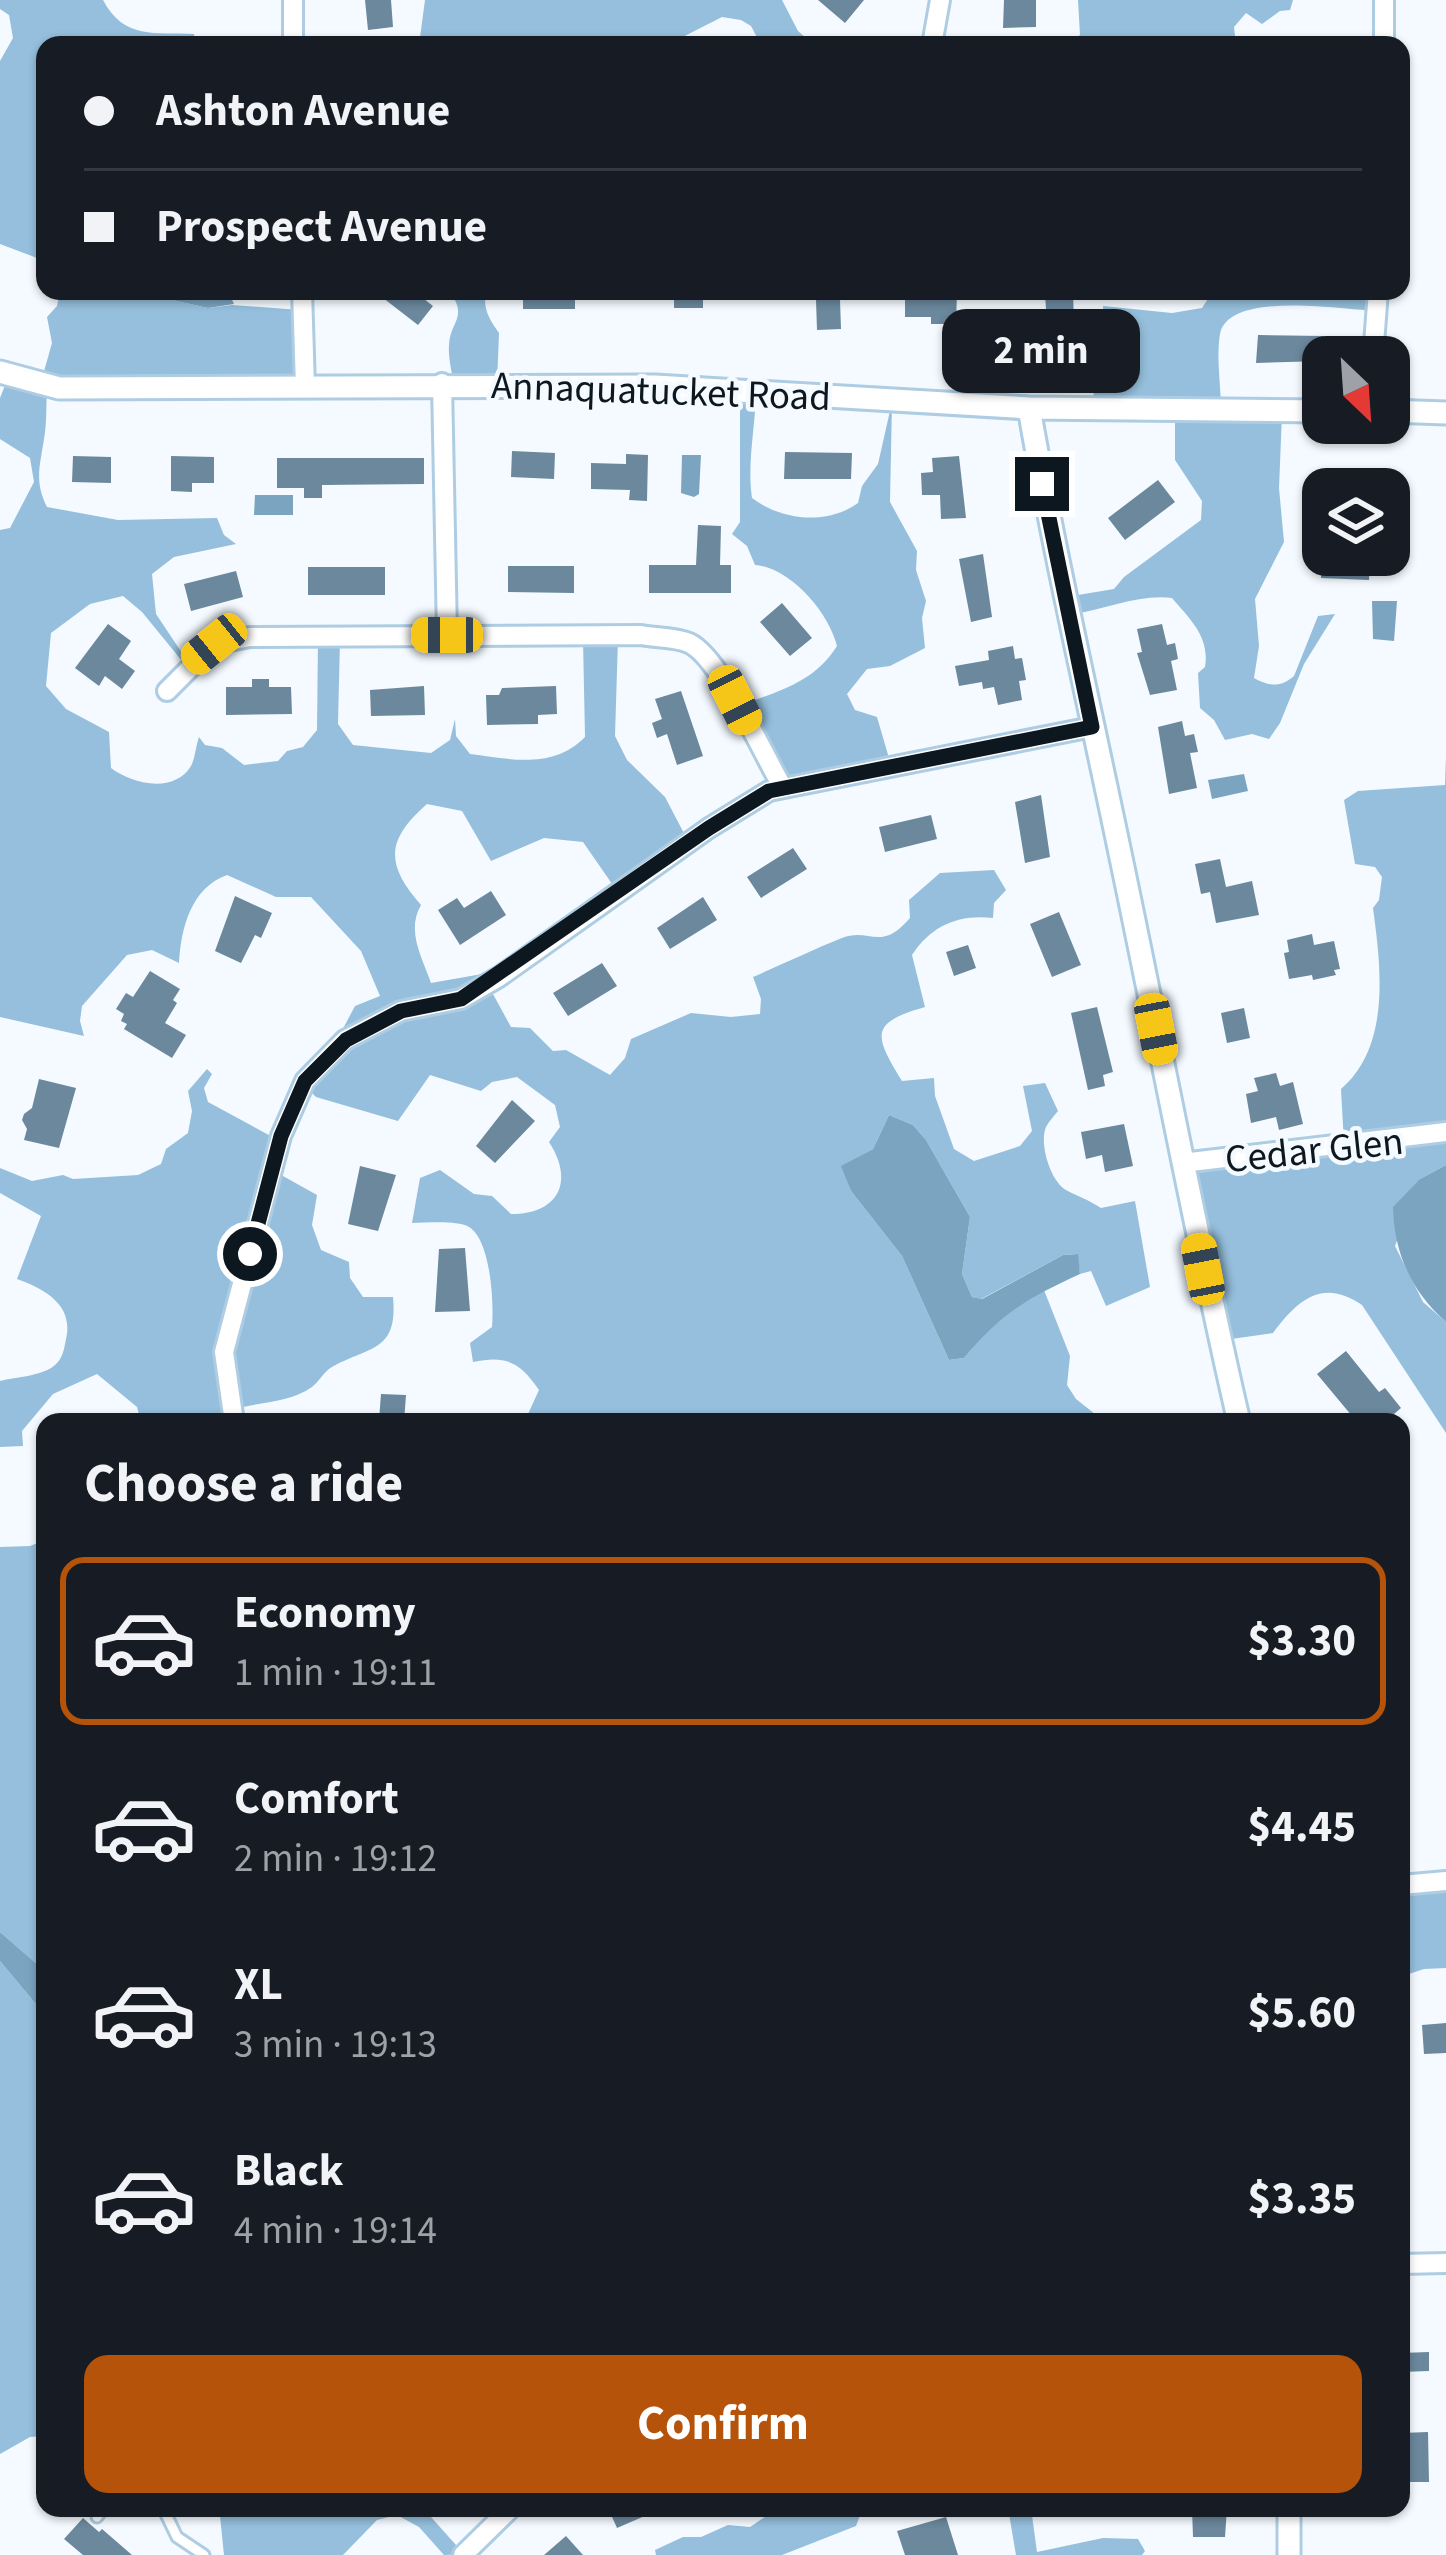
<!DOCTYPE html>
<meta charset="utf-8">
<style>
body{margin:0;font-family:"Source Sans 3",sans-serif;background:#242831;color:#f1f3f6;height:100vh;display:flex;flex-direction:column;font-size:45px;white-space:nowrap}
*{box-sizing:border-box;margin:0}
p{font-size:39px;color:#9ea1a6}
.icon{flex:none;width:66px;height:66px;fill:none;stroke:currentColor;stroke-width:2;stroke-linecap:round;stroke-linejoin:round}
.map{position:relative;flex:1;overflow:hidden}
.details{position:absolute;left:36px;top:1413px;width:1374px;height:1104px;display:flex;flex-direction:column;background:#171b24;border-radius:24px;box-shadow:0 3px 9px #0004}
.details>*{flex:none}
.hud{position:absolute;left:36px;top:36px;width:1374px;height:264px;border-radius:24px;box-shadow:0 3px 9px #0004;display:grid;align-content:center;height:264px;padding:0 48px;background:#171b24}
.needle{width:78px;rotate:155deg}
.controls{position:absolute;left:1302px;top:336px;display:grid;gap:24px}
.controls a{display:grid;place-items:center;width:108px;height:108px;border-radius:24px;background:#171b24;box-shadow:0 3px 9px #0004;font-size:60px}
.end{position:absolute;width:54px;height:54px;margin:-27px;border:15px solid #0c171f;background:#fff;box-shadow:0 0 0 6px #fff}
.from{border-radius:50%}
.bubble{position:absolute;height:84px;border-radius:24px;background:#171b24;box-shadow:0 3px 9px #0004;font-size:39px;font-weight:700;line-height:84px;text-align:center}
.car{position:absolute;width:36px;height:72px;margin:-36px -18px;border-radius:15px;box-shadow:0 0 9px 3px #0007;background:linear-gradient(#f5c518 24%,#345 0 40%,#f5c518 0 76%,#345 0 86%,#f5c518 0)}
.hud b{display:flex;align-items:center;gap:42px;height:114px;font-size:45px}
.hud b+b{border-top:3px solid #363941}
.hud i{width:30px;height:30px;background:#f1f3f6}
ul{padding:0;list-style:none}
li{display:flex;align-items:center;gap:36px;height:168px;margin:0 24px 18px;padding:0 24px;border:6px solid transparent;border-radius:24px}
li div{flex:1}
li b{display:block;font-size:45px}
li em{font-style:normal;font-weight:700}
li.selected{border-color:#b45309}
li>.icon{width:108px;height:108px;stroke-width:1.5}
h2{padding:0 48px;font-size:54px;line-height:144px}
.action{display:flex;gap:24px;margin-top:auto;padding:24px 48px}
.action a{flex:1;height:138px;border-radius:24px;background:#b45309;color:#fff;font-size:48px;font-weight:700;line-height:138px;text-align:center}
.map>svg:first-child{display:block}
.forest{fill:#95bfdc}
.water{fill:#7ba4c0}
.building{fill:#6b889d}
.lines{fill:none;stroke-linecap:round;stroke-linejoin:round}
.service-casing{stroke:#aecde3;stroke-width:15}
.minor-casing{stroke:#aecde3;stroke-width:24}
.tertiary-casing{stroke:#aecde3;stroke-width:27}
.service{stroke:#fff;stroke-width:9}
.minor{stroke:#fff;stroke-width:18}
.tertiary{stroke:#fff;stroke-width:21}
.route{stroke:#0c171f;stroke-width:15}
.labels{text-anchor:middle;stroke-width:9;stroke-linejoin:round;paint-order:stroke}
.street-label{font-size:39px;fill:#0c171f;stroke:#f4faff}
</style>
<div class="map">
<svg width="1446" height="2555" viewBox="0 0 1446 2555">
<rect width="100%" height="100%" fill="#f4faff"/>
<path class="forest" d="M0 0H103C124 40 155 32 194 34L195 45H45V261L0 244V61L13 38 9 15 0 9Z
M425 0H782L798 31 814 45H761L751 26 741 20 722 17 667 45H419Z
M1078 0H1293L1290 10 1280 11 1262 24 1246 13 1234 27 1236 45H1066L1080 35Z
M60 291H132L208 308 232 305 300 310 307 380 47 389C46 405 47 423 44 439 40 466 34 481 47 507L118 520 217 518 224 535 236 544 174 557 152 574 156 614 188 662 187 667 142 612 123 596 90 604 51 633 46 686 66 709 109 732 111 768C132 784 174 794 191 766 195 759 196 745 199 737L205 745 222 748 244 765 278 761 287 751 303 747 317 730 318 640 340 639 338 724 353 745 431 753 450 740 455 719 456 736 470 754C510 759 553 770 585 737L583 639 618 638 615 736 627 760 665 797 688 841 617 891 583 842 544 838 491 861 462 811 427 804C386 840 385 864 421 905 406 931 422 957 431 983L482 974 511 1027 530 1028 553 1051 566 1050 610 1075 625 1058 631 1039 691 1013 731 1017 760 1014 761 999 753 977C783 964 812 950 842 938 870 927 880 953 910 918L909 900 940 873 994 870 1006 890 994 903 993 918C958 914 931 926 912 955L925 1007C869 1023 874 1035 902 1081L934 1078 935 1096 954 1149 974 1161 1020 1146 1032 1131 1023 1086 1045 1083 1058 1111C1054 1116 1049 1121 1046 1127 1039 1143 1050 1181 1066 1190 1077 1196 1089 1200 1101 1208L1135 1201 1150 1287 1106 1306 1091 1271 1080 1274 1077 1254 1063 1255 981 1299 972 1297 962 1274 970 1217 926 1140 913 1125 889 1115 873 1149 842 1166 851 1191 902 1256 949 1360 964 1358C988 1329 1010 1308 1044 1290L1070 1356 1067 1385 1076 1399 1095 1414V1422H535L528 1414 539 1390C520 1362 506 1355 473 1362L470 1343 492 1327C494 1304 491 1240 469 1227 456 1220 428 1223 412 1223L420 1178 440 1170 474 1194 492 1196 511 1214C558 1214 575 1182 549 1142L560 1127 555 1105 517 1077 492 1082 481 1091 430 1075 398 1121 316 1097 310 1091 355 1006 380 996 361 951 311 897H276L227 875C191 888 181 928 179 963L152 950 127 955 82 1006 80 1021 84 1036 0 1017V530L10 528 34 482 30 458 0 439V398L8 378 41 382 52 343 47 317 57 306Z
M449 291H487C481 306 490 321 499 333L497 383 454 385C452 372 448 358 449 345 450 321 469 317 449 291Z
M1213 291H1380L1377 311C1342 310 1229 290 1220 334 1216 358 1221 386 1221 410L1282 414 1279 488 1284 542 1255 599 1259 646 1254 678C1268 686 1281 688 1294 676L1318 616 1335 614 1304 664 1280 723 1269 739 1252 734 1225 740 1214 720 1200 708 1198 673 1205 667C1210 637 1190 619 1172 598 1140 594 1106 609 1074 614L1066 597 1114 589 1124 577 1201 520 1202 501 1175 460V413L1094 405 1092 353 1104 336 1103 306 1172 313 1202 308Z
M756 394C755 429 747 464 752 498 782 521 828 525 858 503L862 486 878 464 892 402 890 502 917 551 916 570 926 601 922 618 925 648 890 666 867 669 847 694 855 710 877 717 891 765 784 789 739 706C778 691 814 683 837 646 829 613 791 568 755 565L747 546 732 534 740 522V400Z
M1446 757V1165L1420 1179 1395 1246 1423 1302 1446 1322V1433L1362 1305C1323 1278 1298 1299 1273 1333L1224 1340 1189 1165 1344 1143 1341 1089C1391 1046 1381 967 1373 908L1379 900 1382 877 1375 867 1355 864 1344 800 1358 791 1445 785Z
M207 1069 212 1074 204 1088 208 1102 278 1140 274 1171 317 1195 312 1225 321 1250 349 1262 350 1278 363 1297H393C398 1352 370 1346 332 1367 323 1372 320 1381 312 1387 291 1402 262 1402 238 1408L240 1422H141L137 1407 97 1374 53 1394 22 1431 23 1446 0 1447V1381C16 1377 43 1376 55 1365 63 1358 64 1349 66 1339 74 1305 45 1289 17 1279L41 1216 0 1193V1168L32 1181 63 1175 73 1179 138 1175 161 1164 166 1149 188 1133 192 1111 188 1091Z
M45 1540V1971L0 1932V1547L30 1546Z
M1446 1883V1968L1424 1969 1406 1975 1401 1969V1886Z
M0 1961 45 2015V2436L30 2437 0 2454Z
M216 2508H423L464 2554 444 2555 419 2527 397 2515 377 2520 343 2555H224L220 2516Z
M778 2508H868L862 2510 856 2526 782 2555H656L655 2550 683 2537H701L728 2525 750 2527Z
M1008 2508H1031L1037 2552 1103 2538 1138 2539 1145 2551 1142 2555H1016Z"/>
<path class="water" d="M132 291H228L234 304 208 308Z
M682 455H701L699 494 694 497 681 493Z
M255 495H293V515H254Z
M1372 601H1397L1394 641 1373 639Z
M1244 774 1248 791 1212 799 1208 780Z
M889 1115 913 1125 926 1140 970 1217 962 1274 972 1297 982 1299 1063 1255 1078 1254 1080 1274C1026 1299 1003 1312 964 1358L949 1360 902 1256 851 1191 841 1166 873 1149Z
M1446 1165V1322C1411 1291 1394 1253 1393 1207L1420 1179Z
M0 1932 45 1971V2015L0 1961Z"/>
<path class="building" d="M365 0H391L393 27 368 30Z
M818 0H864L845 23Z
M1004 0H1036V27L1003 28Z
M374 291H414L433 306 418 325Z
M523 291H575V309H523Z
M674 291H703V308H674Z
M905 291H957L956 324H931V317H905Z
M1057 291H1073L1074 324 1047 325 1045 294Z
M816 300H840L841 329 817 330Z
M1258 335 1324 336 1323 361 1256 363Z
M512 451 555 453 554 479 511 477Z
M785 452 852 453 851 479H784Z
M626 454 648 455 647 501 629 500 630 490 591 489V463L626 464Z
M73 456 111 457V483L72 482Z
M171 456 214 457V483H192V492L171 491Z
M959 456 966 518 941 519 940 495H922L921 473 933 472 932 458Z
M277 458H424V484L322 485V498H304V488H277Z
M1158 480 1175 502 1125 540 1108 518Z
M698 525 721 526 720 565H731V593H649V565H696Z
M983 554 992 617 971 622 959 559Z
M1321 555H1370L1369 580 1321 578Z
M508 566H574V593L508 592Z
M308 567H385V595H308Z
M236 571 243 597 191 611 184 584Z
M782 603 812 638 790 656 760 622Z
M108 624 131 641 119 659 135 671 122 689 105 676 99 686 75 668Z
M1162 624 1167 645 1175 643 1178 659 1171 661 1177 690 1150 695 1137 653 1142 652 1137 629Z
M1013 646 1015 659 1022 658 1026 680 1019 681 1022 700 998 705 994 687 983 689 982 682 959 686 955 666 989 660 988 651Z
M252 679H269V687H291L292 714 226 715V687H252Z
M424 686 425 715 371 716 370 690Z
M556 686 557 714 538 715V724L487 725 486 695H499L502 688Z
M681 691 703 756 677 765 667 734 657 738 652 723 662 719 655 699Z
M1182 721 1185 736 1194 734 1198 752 1190 753 1197 788 1169 794 1158 727Z
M1041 795 1050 857 1025 863 1015 802Z
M931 815 937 839 885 852 879 827Z
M793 848 807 869 761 898 747 877Z
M1220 859 1226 887 1252 881 1259 915 1216 923 1210 892 1201 894 1195 864Z
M491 891 506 915 460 945 438 910 457 898 464 908Z
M235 896 272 913 261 938 255 935 241 963 215 951Z
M703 897 717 920 670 949 657 928Z
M1059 912 1081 965 1052 977 1030 924Z
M1312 934 1314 945 1334 941 1340 969 1334 970 1336 975 1313 980 1312 975 1289 979 1284 953 1289 952 1287 940Z
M968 945 976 968 954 976 946 952Z
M602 963 617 986 568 1016 553 993Z
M150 971 180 989 173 1000 177 1003 165 1023 186 1035 172 1058 124 1029 127 1024 121 1021 124 1014 116 1009 126 993 133 997Z
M1097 1007 1113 1072 1103 1075 1105 1086 1088 1090 1071 1013Z
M1244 1008 1250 1038 1227 1043 1221 1013Z
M1276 1073 1280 1086 1293 1082 1303 1124 1279 1130 1276 1117 1251 1123 1246 1094 1258 1091 1254 1078Z
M39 1079 76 1088 59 1148 24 1140 27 1129 22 1120 24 1114 32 1108Z
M512 1100 535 1121 495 1163 476 1146Z
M1124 1124 1133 1166 1105 1172 1102 1155 1086 1159 1081 1132Z
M360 1166 396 1175 378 1231 348 1224Z
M465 1248 470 1311 435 1312 439 1249Z
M1346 1351 1379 1392 1385 1388 1401 1408 1394 1414 1401 1422H1357L1317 1374Z
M381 1394 406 1395 404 1422 379 1420Z
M1446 2023V2053L1424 2054 1422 2025Z
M1429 2352V2371L1401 2372V2353Z
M1428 2432 1429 2482H1401V2433Z
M608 2508H663L617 2528Z
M1192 2508H1227L1225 2537H1193Z
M946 2517 958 2555H905L897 2531Z
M83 2518 99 2532 102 2529 132 2555H83L64 2539Z
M566 2536 583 2555H544Z"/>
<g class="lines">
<defs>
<path id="service" d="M163 2508 177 2537 204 2555
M97 2517 104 2508"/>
<path id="minor" d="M293 45V0
M932 45 940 0
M1384 45V0
M302 291 305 387
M1373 357 1378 291
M442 383 447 635
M167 691 214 644 250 637 641 635C655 638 676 637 689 643 720 657 764 756 783 788
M1182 1163 1446 1132
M234 1422 224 1352 281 1136 305 1081 345 1040 401 1011 461 999 499 977 709 828 769 791 1092 727
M1401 1885 1446 1881
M1401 2264 1446 2263
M463 2555 511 2508"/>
<path id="tertiary" d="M0 372 59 388 655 386 1029 408 1323 411
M1029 408C1055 557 1089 704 1120 853 1160 1043 1195 1233 1239 1422
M1389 411 1446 413
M1289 2508V2555"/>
</defs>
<use href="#service" class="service-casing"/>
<use href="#minor" class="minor-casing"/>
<use href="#tertiary" class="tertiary-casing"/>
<use href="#service" class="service"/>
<use href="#minor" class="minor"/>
<use href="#tertiary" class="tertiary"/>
</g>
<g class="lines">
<path class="route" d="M250 1254 281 1136 305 1081 346 1040 401 1011 461 999 709 828 769 791 1092 727 1042 484"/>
</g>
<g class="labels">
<g class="street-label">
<text transform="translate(661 390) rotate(2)" y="14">Annaquatucket Road</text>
<text transform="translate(1314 1149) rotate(-6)" y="14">Cedar Glen</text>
</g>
</g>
</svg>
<div class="controls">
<a><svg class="needle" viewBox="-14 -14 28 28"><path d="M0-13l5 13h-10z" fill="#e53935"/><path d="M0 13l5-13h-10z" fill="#9ea1a6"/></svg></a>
<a><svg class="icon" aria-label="layers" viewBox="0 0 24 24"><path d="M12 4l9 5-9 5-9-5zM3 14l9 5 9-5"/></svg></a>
</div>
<i class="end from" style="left:250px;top:1254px"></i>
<i class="end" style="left:1042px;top:484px"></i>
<div class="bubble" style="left:942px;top:309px;width:198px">2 min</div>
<i class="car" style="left:447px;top:635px;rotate:270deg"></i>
<i class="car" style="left:214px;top:644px;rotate:231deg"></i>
<i class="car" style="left:735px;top:700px;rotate:153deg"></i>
<i class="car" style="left:1156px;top:1029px;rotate:169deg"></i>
<i class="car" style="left:1203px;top:1269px;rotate:349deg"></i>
<div class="hud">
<b><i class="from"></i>Ashton Avenue</b>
<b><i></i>Prospect Avenue</b>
</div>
<section class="details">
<h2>Choose a ride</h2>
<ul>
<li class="selected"><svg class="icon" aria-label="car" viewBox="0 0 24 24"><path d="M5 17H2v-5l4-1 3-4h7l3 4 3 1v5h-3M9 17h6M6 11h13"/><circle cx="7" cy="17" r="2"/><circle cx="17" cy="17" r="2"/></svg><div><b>Economy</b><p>1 min · 19:11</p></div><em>$3.30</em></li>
<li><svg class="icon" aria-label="car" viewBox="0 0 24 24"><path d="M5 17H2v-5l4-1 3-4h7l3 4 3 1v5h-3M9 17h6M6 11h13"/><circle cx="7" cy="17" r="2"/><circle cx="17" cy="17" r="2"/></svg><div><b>Comfort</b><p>2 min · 19:12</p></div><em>$4.45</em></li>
<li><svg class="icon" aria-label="car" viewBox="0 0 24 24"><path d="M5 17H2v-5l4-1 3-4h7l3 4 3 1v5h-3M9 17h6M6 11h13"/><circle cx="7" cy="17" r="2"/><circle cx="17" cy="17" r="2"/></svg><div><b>XL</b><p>3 min · 19:13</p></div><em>$5.60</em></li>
<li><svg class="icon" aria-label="car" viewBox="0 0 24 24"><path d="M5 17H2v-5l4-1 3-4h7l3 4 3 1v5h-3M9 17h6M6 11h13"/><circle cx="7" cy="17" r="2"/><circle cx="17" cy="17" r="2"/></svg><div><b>Black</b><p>4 min · 19:14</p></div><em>$3.35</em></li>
</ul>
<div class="action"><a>Confirm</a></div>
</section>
</div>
